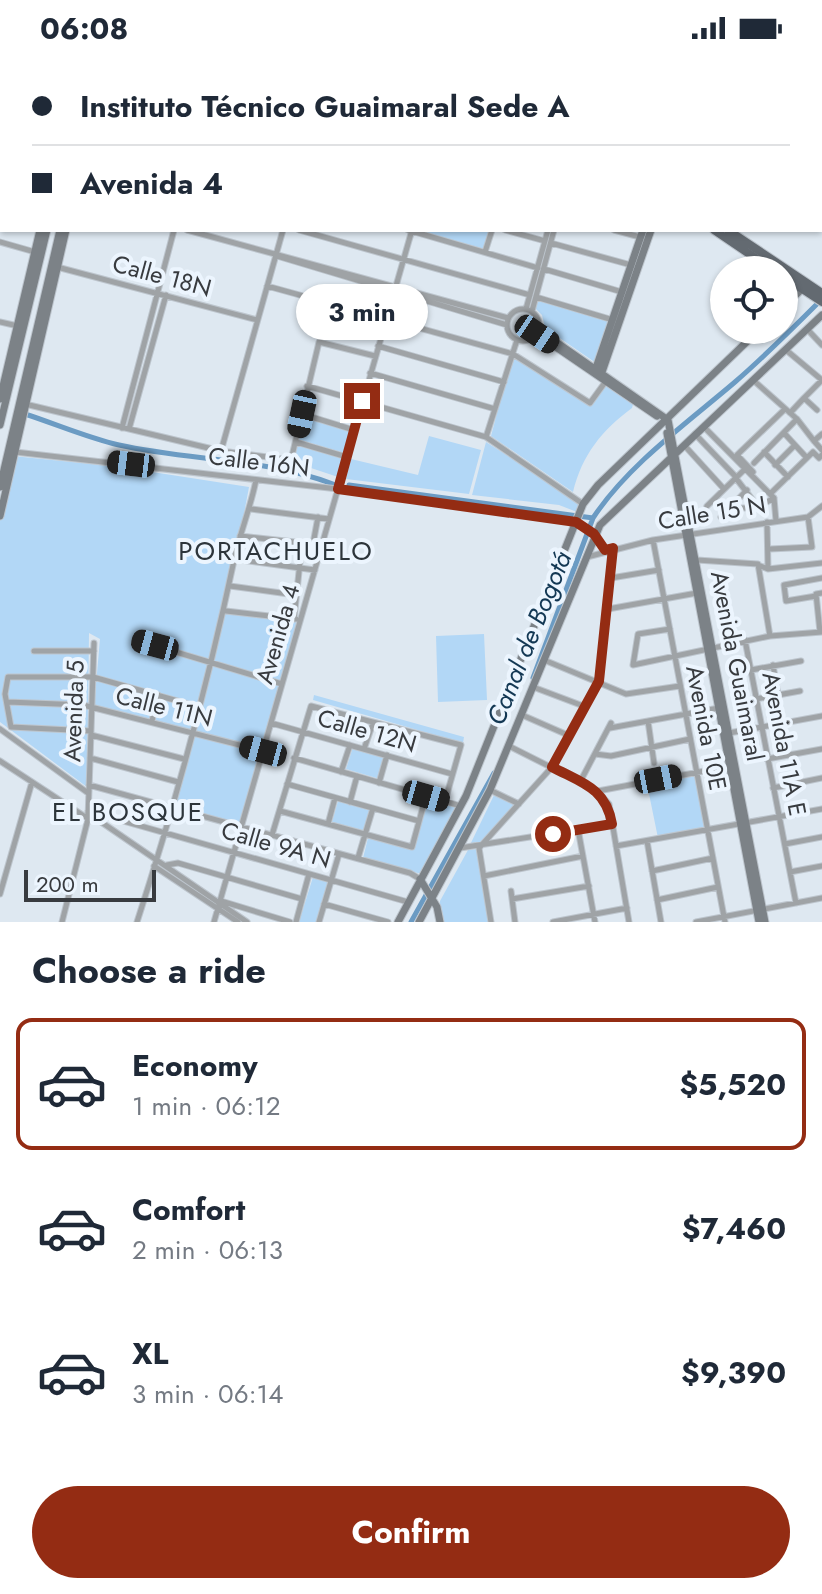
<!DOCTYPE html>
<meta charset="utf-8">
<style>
body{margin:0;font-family:Jost,sans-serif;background:#f6f6f7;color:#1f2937;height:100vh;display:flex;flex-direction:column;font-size:30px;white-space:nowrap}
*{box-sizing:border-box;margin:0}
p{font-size:26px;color:#747a83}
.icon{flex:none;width:44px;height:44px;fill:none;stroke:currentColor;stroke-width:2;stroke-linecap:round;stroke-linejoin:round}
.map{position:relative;height:866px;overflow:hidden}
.drawer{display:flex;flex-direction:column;background:#fff;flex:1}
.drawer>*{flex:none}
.top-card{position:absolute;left:0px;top:0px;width:822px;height:176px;box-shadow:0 2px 6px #0004;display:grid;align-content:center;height:176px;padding:0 32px;background:#fff}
.fabs{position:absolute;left:710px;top:200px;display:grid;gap:16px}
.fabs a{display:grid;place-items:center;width:88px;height:88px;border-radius:50%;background:#fff;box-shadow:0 2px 6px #0004;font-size:40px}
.scale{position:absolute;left:24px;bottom:20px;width:132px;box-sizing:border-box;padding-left:8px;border:4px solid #383b3f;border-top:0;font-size:22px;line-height:28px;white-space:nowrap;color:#383b3f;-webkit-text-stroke:6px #ecf5fe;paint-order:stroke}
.end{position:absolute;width:36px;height:36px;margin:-18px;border:10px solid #942c13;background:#fff;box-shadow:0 0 0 4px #fff}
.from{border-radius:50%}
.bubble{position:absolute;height:56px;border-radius:28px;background:#fff;box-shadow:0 2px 6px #0004;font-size:26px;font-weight:700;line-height:56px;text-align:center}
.car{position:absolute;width:24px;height:48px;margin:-24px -12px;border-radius:10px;box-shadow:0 0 6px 2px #0007;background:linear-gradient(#222 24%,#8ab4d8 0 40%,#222 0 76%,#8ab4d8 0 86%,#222 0)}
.top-card b{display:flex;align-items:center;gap:28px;height:76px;font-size:30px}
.top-card b+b{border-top:2px solid #e0e1e3}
.top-card i{width:20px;height:20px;background:#1f2937}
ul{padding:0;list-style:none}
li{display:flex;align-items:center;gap:24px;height:132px;margin:0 16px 12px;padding:0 16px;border:4px solid transparent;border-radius:16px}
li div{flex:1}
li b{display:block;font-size:30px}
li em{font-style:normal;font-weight:700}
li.current{border-color:#942c13}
li>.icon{width:72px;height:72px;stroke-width:1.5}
h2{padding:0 32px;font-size:36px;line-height:96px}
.cta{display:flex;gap:16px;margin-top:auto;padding:16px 32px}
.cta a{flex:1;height:92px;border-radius:48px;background:#942c13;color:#fff;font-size:32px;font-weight:700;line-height:92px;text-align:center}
.status{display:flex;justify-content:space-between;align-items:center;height:56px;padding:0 40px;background:#fff;direction:ltr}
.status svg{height:22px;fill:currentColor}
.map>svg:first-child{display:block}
.green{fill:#b2d7f6}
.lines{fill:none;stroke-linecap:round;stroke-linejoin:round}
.canal{stroke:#6b9bc3;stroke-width:5}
.street-casing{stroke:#bdc5cd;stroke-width:7}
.secondary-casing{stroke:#bdc5cd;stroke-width:9}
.primary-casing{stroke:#bdc5cd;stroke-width:10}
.street{stroke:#9fa3a6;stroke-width:5}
.secondary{stroke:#7c8287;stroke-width:7}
.primary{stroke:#636a71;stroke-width:8}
.route{stroke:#942c13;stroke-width:10}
.labels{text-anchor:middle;stroke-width:8;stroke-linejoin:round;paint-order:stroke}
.street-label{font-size:24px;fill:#383b3f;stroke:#ecf5fe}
.neighbourhood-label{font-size:26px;letter-spacing:2px;fill:#2d353b;stroke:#ecf5fe}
.water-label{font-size:26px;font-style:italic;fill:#133854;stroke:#ecf5fe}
</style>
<div class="status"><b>06:08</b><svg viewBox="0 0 49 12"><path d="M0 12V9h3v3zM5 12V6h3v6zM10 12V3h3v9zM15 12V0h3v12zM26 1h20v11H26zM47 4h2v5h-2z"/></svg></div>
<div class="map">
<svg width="822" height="866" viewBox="0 0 822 866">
<rect width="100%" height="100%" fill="#dee8f1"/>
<path class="green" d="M415 174H489L484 193Z
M536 244 610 266 596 307 545 272 542 259 535 252Z
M512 300 590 349 606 327 634 345 632 352C602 374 582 399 573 436L491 380Z
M303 361 350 374 344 397 297 383Z
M429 380 481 394 469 438 346 423 351 403 418 419Z
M486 386 577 444 580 447 577 456 559 449 472 439Z
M297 388 343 402 338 421 293 406Z
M13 400 120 411 249 431 226 554 301 564 243 769 175 749 193 678 94 651 100 583 89 577 87 731 0 666V461Z
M484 578 487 644 438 646 436 580Z
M314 639 464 681 463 687 313 644Z
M353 691 386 701 380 723 346 713Z
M696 718 707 772 658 782 647 728Z
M495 737 516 748 479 790 469 791Z
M427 743 457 751 425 819 363 802 368 782 412 794Z
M338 745 371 754 366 775 332 766Z
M478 793 490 866H440V845L468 794Z
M313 821 331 825 318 866H299Z"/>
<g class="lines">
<path class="canal" d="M25 358C56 368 88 382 119 389 191 405 264 402 333 428
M349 429 593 462
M533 622 593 462C628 409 687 367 735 326 765 300 792 273 820 245
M411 866 494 717"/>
<defs>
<path id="street" d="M207 0 214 2
M309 0 316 2
M458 0 460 2
M755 0 761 2
M114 2V0
M132 2V0
M237 2V0
M333 2V0
M563 2 564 0
M778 2 779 0
M807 2 808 0
M820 23 822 24
M820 49 822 50
M820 76H822
M820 103H822
M0 108 2 109
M187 174 508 262
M299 174 530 239
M408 174 538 212
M505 174 545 185
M614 174 640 181
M0 186 35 196
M551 187 631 209
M485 196 492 174
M277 200 507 269
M57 211 257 264
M544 213 622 236
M267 230 513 298 590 347 606 325
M536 241 613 264
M507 269a16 16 0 1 1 32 0a16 16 0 1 1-32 0Z
M526 253 548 174
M532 255 554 174
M0 266 18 270
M807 273 822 289
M378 290 504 326
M786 294 822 324
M370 317 495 353
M753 324 797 363 754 407
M307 330 486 381 583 448
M25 348 221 395 291 404 319 286 375 300
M817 354 804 342 822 324
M790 357 804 342
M302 358 354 374
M797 363 814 385 822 378
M704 371 774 442 758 451 735 421
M122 372 174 174
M129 373 166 239
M784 377 807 402
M695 378 736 421
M486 381 517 284
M814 385 822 394
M296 386 347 401
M684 389 724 433
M221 395 283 174
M15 396 338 433 576 466 594 478 605 494
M764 396 788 421
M737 399 785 353
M738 400 753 416
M775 409 795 389
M771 437 813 396 819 402 822 399
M774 442 776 465
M707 450 745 413
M251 453 329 463
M731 453 757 451
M721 461 747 434
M767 466 768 513
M240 480 313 488 318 461
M653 484 725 866
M770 493 812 491 808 461
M587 501 653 484 808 461 822 450
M234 503 315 514
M697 504 758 508 770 580
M758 509 768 513 822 507
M611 522 659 514
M230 530 296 539
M816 540 786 545 784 529 822 522
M608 553 697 537
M226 555 296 563
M294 563 302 487
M670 573 638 578 633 609 770 580 822 576
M820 576 816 538 822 537
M136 584 282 628
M745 584 796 847
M34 595H94
M544 604 626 638 680 630
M773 609 778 639
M751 614 801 605
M533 631 586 651
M756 643 800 635
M8 646 83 649 263 695
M522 659 570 680
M152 665 158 639
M648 665 654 707
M271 667 452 718
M610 672 719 652
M0 673 88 737
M91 675 11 671 5 638 8 621H93L199 651
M729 677 822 660
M91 679 184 703
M509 690 598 735 731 710
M364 693 373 667
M595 698 611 700 690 683
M90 702 178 726
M294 702 461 750
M767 703 822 693
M0 705 87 762
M341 716 350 689
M580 726 611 667
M379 727 387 699
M287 728 419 765
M89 729 410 817 420 823
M773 732 822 722
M490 734 519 748
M598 736 609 748 629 866
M350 746 357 720
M88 755 408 846
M280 755 412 791 426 740
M88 757 247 866
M328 768 335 742
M578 773 595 866
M272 779 311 650 461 689 445 745
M647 785 661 866
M785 788 822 781
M616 790 822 753
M460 792 612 768
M358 802 373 752
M167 809 178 807 302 843
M154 810 238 866
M652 815 713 802
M790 816 822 810
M484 820 583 800
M511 835 515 866
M0 838 32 726
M512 843 589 830
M657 844 718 831
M221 845 290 866
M324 848 388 866
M62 866 88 763 94 587
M137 866C176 746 209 623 235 500 241 474 251 450 256 424
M214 866 412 174
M296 866 309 818
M319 866 339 798
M491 866 479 792 552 711 599 625 613 492
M553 866 627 852
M696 866 822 842"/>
<path id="secondary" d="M82 2 83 0
M88 2V0
M99 2V0
M104 2V0
M687 2V0
M694 2 695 0
M784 250 802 233
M539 274 668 364 765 866
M537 278 657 360
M596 312 643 174
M602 316 651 174
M0 343 40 174
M0 369 47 174
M667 377 759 866
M0 431 60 174
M0 460 66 174
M420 823 437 851 440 866
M398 866 466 740 583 448 598 429 759 274
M419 866 490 734 600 469 822 259"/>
<path id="primary" d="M379 0 385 2
M398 0 403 2
M714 174 773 214
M728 174 822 237
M784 221 822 246"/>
</defs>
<use href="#street" class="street-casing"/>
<use href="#secondary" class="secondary-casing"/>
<use href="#primary" class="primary-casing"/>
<use href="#street" class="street"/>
<use href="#secondary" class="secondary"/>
<use href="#primary" class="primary"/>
</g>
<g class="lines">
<path class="route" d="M362 345 338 433 576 466 594 478 605 494 613 492 599 625 552 711C582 727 606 732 612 768L553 778"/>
</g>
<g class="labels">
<g class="street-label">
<text transform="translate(162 220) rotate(15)" y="8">Calle 18N</text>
<text transform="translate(259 406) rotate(7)" y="8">Calle 16N</text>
<text transform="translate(712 457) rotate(-9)" y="8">Calle 15 N</text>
<text transform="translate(278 578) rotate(-74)" y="8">Avenida 4</text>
<text transform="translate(737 610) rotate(79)" y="8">Avenida Guaimaral</text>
<text transform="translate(164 651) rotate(14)" y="8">Calle 11N</text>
<text transform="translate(74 655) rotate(-88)" y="8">Avenida 5</text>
<text transform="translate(706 672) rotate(79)" y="8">Avenida 10E</text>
<text transform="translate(367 675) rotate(16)" y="8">Calle 12N</text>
<text transform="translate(784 688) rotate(79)" y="8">Avenida 11A E</text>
<text transform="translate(276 789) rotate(16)" y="8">Calle 9A N</text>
</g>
<g class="neighbourhood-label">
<text x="276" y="504">PORTACHUELO</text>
<text x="128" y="765">EL BOSQUE</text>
</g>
<g class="water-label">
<text transform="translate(529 582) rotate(-68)" y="9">Canal de Bogotá</text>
</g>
</g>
</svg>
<div class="fabs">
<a><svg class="icon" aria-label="locate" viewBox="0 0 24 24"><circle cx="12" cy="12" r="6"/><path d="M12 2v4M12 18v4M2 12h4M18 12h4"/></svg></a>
</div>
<div class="scale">200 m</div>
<i class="end from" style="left:553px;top:778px"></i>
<i class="end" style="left:362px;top:345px"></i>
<div class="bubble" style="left:296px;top:228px;width:132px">3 min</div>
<i class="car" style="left:537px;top:278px;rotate:124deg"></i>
<i class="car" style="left:302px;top:358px;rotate:192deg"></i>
<i class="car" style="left:131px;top:408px;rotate:277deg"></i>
<i class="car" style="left:155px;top:589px;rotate:285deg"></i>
<i class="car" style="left:263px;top:695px;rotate:285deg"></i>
<i class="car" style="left:658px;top:723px;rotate:79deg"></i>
<i class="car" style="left:426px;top:740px;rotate:106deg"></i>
<div class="top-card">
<b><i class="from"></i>Instituto Técnico Guaimaral Sede A</b>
<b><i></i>Avenida 4</b>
</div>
</div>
<section class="drawer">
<h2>Choose a ride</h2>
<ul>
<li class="current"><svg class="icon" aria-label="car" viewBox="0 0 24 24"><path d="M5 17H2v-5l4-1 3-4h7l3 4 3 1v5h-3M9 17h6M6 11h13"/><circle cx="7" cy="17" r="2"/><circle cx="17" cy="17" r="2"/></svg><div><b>Economy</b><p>1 min · 06:12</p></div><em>$5,520</em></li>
<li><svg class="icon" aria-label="car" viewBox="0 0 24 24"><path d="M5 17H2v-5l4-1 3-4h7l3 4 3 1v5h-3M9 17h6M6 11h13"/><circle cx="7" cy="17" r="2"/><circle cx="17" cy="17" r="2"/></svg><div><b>Comfort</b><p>2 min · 06:13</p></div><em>$7,460</em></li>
<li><svg class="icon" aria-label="car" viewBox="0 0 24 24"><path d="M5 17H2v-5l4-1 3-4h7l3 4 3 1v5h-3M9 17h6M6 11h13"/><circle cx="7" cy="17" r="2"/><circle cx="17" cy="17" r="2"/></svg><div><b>XL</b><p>3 min · 06:14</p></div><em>$9,390</em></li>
</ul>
<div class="cta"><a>Confirm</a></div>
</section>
